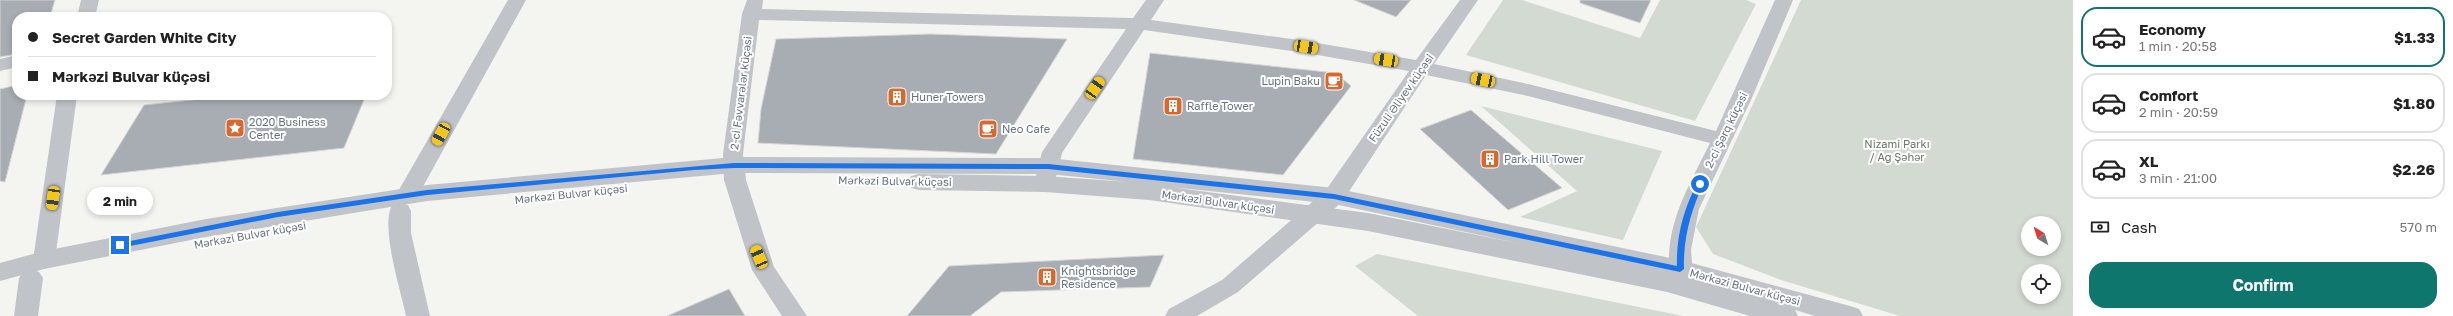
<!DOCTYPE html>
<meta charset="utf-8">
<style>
body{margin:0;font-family:"Golos Text",sans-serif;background:#f6f6f6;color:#222;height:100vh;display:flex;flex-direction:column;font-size:15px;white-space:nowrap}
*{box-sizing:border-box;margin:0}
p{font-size:13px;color:#767676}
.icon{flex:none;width:22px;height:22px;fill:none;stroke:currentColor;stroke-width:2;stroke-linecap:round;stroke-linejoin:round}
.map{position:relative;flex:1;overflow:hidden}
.drawer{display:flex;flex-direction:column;background:#fff;width:380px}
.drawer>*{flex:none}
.banner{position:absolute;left:12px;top:12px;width:380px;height:88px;border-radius:16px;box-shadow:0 2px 6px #0003;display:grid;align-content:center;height:88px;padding:0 16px;background:#fff}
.needle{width:26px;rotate:322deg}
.fabs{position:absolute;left:2021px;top:216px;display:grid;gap:8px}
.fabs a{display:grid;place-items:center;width:40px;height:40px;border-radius:50%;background:#fff;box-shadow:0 2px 6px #0003;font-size:20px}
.end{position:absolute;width:18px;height:18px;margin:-9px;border:5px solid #1a73e8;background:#fff;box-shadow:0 0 0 2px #fff}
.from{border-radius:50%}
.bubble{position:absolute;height:28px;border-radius:14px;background:#fff;box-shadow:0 2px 6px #0003;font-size:13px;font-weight:700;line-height:28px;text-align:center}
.car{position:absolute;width:12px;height:24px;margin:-12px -6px;border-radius:5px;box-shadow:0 0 3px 1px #0007;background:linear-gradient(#f5c518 24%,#345 0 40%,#f5c518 0 76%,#345 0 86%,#f5c518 0)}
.banner b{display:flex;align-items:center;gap:14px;height:38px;font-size:15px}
.banner b+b{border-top:1px solid #e0e0e0}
.banner i{width:10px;height:10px;background:#222}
ul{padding:7px 0 0;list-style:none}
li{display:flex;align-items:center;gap:12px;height:60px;margin:0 8px 6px;padding:0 8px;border:2px solid #e0e0e0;border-radius:16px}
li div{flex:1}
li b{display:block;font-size:15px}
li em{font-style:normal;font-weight:700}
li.current{border-color:#0f766e}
li>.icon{width:36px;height:36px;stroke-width:1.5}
.pay{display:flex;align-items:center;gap:10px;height:44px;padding:0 16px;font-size:15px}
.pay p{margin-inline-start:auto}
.primary-button{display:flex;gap:8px;margin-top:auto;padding:8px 16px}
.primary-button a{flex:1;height:46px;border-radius:16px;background:#0f766e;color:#fff;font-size:16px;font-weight:700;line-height:46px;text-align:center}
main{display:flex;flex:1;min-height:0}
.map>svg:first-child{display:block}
.green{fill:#d3dad1;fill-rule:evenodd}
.building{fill:#a7adb3;stroke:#d6d6d4}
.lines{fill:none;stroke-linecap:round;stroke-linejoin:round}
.minor{fill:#c0c3c7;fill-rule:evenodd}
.tertiary{fill:#c0c3c7;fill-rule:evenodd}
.route{fill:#1a73e8}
.labels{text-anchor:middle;stroke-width:4;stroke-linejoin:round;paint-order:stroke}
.poi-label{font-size:11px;fill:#657281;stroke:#fff;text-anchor:start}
.street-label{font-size:11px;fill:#657281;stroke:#fff}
.park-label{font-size:11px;fill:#667864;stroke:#fff}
</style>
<main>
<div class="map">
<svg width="2073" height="316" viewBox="0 0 2073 316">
<rect width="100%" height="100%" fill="#f4f5f1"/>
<path class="green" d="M1503 0H1522L1640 38 1660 0H1746L1756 4 1695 121 1466 55Z
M1801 0H2073V316H1900L1781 280 1713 254 1696 227ZM2028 223H2054V249H2028ZM2028 271H2054V297H2028Z
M1481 106 1662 151 1623 240 1520 217 1577 191Z
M1377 254 1683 316H1418L1355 266Z"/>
<path class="building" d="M0 0H55L50 17H17V54L0 57Z
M1354 0H1411L1396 17Z
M1580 0H1651L1640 23 1580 3Z
M931 34 1067 39 996 154 758 143 761 109 776 39Z
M1150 53 1336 73 1351 86 1283 175 1133 159Z
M17 85V95H27L5 182 0 181V89Z
M238 95H366L344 148 101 175 144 105Z
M1471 110 1562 188 1508 210 1420 129Z
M1164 255 1150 287 1001 292 970 316H907L949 266Z
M729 289 745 316H667Z"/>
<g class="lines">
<path class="minor" d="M81 0H99L95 17H77Z
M508 0H526L415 201 407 203 399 201 396 195Z
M747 0H763L762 9 1133 18 1146 0H1164L1151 20 1306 41 1416 60 1460 0H1478L1434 64 1528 84 1716 131 1775 0H1793L1751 100 1699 209 1691 250 1694 287 1690 293 1682 296 1674 293C1669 285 1670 276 1669 267 1667 220 1690 184 1710 143L1528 96 1426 75 1342 202 1238 292 1197 316H1165L1169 309 1222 280 1326 190 1409 71 1306 53 1144 30 1062 153 1053 189 1045 192 1037 189 1034 184 1042 152 1126 29 759 20 743 154 746 180 774 267 807 316H782L752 270 724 180 723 154 742 14Z
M17 55V67L0 71V59Z
M57 95H77L55 260 52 266 44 269 36 266 33 260Z
M400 203 408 205 411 211V233L430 316H406C401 291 380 227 392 205Z
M31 269 39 272 43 278 38 316H14L19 278 23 272Z"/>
<path class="tertiary" d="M734 157 1048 158 1334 188 1680 260 1850 306 1859 309 1863 316H1815L1795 310 1798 316H1750L1667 292 1368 231 1149 200 1045 192 919 190 911 188 908 182 911 176 919 174 1045 176 1129 182 1048 174 734 173 427 201 206 237 44 269 0 281V263L44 251 206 219 427 185ZM1170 187 1334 204 1522 244 1368 213Z"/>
</g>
<path class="route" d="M734 163 1048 164 1334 194 1677 266C1676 237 1684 207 1698 182L1703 184C1691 211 1683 238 1684 269L1680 272 1334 199 1048 169 734 168 694 170 427 195 278 217 120 248 116 245 120 243 278 212 427 190Z"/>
<defs>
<symbol id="cafe-square" viewBox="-11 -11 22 22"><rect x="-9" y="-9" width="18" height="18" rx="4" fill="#da682d" stroke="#fff"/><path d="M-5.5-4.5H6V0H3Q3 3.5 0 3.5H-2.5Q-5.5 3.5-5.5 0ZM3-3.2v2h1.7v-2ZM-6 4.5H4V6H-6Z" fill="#fff"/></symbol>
<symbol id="building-square" viewBox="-11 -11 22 22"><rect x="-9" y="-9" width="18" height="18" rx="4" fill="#da682d" stroke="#fff"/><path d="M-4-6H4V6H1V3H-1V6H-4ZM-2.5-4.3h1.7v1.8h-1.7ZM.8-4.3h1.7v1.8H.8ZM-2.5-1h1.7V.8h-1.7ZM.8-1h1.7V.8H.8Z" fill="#fff"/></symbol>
<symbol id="sight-square" viewBox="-11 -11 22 22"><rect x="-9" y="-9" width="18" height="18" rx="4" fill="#da682d" stroke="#fff"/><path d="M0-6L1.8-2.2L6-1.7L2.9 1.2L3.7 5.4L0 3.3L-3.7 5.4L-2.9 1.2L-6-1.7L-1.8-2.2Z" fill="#fff"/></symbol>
</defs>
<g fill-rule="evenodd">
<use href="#cafe-square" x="1323" y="70" width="22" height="22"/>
<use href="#building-square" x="886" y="86" width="22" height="22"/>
<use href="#building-square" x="1162" y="95" width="22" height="22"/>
<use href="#sight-square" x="224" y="117" width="22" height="22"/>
<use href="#cafe-square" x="977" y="118" width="22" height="22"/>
<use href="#building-square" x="1479" y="148" width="22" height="22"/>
<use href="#building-square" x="1036" y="266" width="22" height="22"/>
</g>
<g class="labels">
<g class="poi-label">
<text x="1320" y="85" text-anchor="end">Lupin Baku</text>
<text x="911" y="101">Huner Towers</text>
<text x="1187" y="110">Raffle Tower</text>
<text x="249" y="126">2020 Business<tspan x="249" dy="13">Center</tspan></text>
<text x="1002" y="133">Neo Cafe</text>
<text x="1504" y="163">Park Hill Tower</text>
<text x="1061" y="275">Knightsbridge<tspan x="1061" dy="13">Residence</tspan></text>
</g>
<g class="street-label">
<text transform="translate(741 93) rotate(-83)" y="4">2-ci Fəvvarələr küçəsi</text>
<text transform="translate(1401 98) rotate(-55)" y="4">Füzuli Əliyev küçəsi</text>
<text transform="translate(1726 130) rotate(-64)" y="4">2-ci Şərq küçəsi</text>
<text transform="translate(895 181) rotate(1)" y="4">Mərkəzi Bulvar küçəsi</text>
<text transform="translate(571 194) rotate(-6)" y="4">Mərkəzi Bulvar küçəsi</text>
<text transform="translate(1218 202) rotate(8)" y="4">Mərkəzi Bulvar küçəsi</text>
<text transform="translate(250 235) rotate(-10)" y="4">Mərkəzi Bulvar küçəsi</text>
<text transform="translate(1745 287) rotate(15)" y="4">Mərkəzi Bulvar küçəsi</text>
</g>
<g class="park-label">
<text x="1897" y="148">Nizami Parkı<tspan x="1897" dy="13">/ Ağ Şəhər</tspan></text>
</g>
</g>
</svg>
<div class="fabs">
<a><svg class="needle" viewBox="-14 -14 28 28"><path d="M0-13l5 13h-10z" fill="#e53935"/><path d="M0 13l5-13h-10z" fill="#767676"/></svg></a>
<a><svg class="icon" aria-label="locate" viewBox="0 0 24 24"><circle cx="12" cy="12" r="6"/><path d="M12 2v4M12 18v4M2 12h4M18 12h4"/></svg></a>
</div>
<i class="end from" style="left:1700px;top:184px"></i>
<i class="end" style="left:120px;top:245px"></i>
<div class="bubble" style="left:87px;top:187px;width:66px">2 min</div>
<i class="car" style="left:1306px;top:47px;rotate:100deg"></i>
<i class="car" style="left:1386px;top:60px;rotate:279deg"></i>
<i class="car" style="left:1483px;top:80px;rotate:282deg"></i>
<i class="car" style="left:1095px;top:88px;rotate:34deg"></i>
<i class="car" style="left:441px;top:134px;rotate:209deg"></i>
<i class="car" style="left:53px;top:198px;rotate:188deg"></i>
<i class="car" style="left:759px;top:257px;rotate:337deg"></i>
<div class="banner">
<b><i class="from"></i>Secret Garden White City</b>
<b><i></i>Mərkəzi Bulvar küçəsi</b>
</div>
</div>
<section class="drawer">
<ul>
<li class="current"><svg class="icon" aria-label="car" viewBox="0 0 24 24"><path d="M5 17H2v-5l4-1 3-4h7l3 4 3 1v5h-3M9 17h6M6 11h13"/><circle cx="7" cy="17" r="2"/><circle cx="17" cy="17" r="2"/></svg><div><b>Economy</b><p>1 min · 20:58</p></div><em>$1.33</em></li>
<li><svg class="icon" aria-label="car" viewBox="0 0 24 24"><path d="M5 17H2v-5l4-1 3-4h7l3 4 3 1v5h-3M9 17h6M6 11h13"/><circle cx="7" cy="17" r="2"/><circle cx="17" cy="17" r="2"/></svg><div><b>Comfort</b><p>2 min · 20:59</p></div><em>$1.80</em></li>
<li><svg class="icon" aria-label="car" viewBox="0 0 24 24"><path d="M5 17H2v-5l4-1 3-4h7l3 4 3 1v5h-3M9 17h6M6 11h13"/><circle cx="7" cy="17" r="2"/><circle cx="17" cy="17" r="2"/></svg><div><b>XL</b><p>3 min · 21:00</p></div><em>$2.26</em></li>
</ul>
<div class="pay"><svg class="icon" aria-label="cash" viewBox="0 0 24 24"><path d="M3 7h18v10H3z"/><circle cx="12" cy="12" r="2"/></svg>Cash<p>570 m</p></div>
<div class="primary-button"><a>Confirm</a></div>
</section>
</main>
